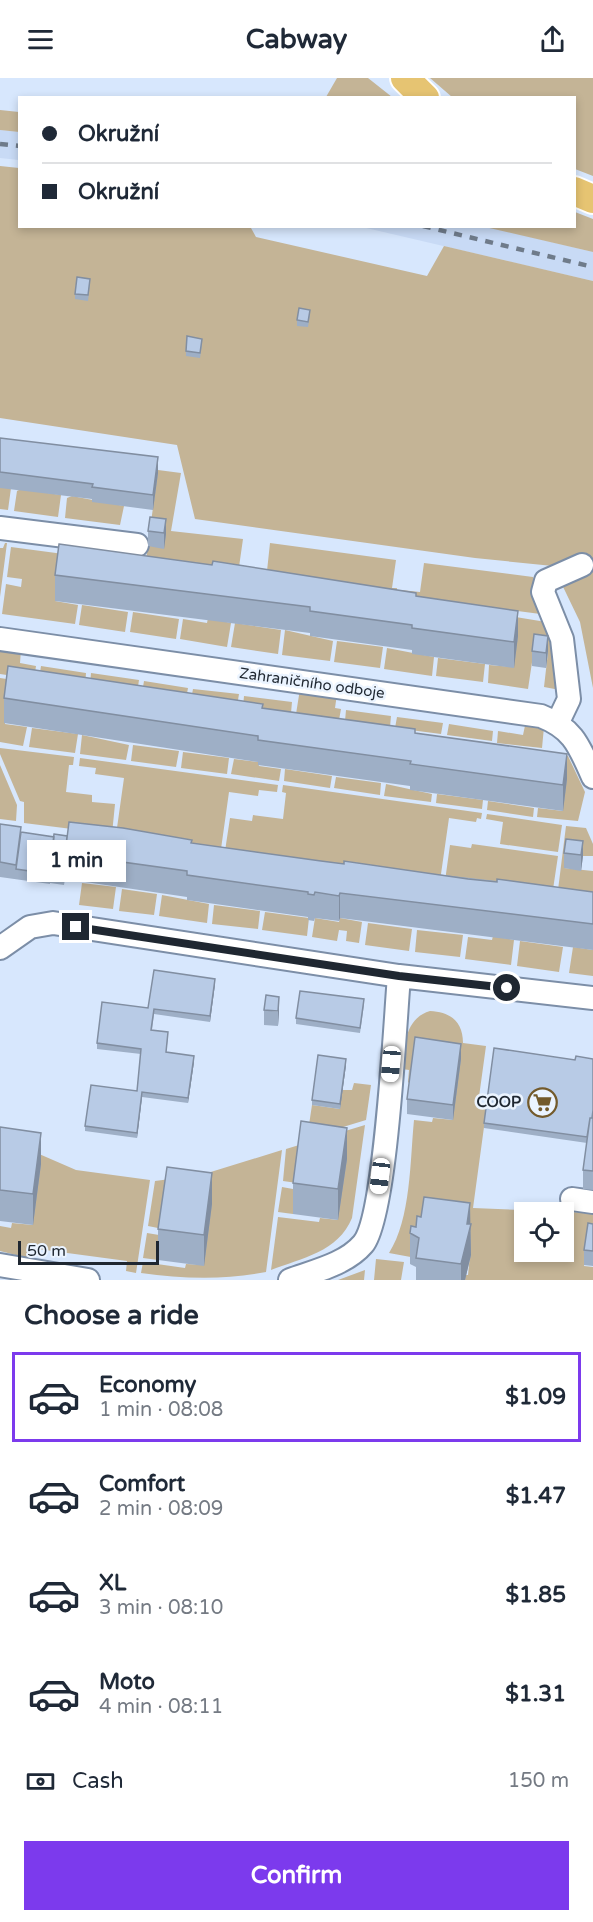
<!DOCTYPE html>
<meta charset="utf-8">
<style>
body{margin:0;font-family:"Varela Round",sans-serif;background:#f2f2f3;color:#1f2937;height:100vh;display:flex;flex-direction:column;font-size:22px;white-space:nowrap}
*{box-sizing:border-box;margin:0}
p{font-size:20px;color:#747a83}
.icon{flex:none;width:33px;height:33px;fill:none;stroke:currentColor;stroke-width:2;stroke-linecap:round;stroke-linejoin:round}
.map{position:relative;height:1202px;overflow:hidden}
.panel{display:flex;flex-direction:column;background:#fff;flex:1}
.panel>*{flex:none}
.guide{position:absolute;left:18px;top:18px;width:558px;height:132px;border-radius:0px;box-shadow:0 3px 9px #0003;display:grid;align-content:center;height:132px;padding:0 24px;background:#fff}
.controls{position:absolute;left:514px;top:1124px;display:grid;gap:12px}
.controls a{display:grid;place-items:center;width:60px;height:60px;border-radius:0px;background:#fff;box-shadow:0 3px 9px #0003;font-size:30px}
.scale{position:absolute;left:18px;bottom:15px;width:141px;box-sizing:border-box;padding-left:6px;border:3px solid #1f2731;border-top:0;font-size:16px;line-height:21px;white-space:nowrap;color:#1f2731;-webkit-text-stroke:4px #ebf4ff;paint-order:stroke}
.end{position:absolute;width:27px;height:27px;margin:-14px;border:8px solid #1f2731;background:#fff;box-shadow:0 0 0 3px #fff}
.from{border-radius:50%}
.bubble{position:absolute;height:42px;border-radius:0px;background:#fff;box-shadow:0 3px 9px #0003;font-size:20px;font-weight:700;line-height:42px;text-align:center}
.car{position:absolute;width:18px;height:36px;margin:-18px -9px;border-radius:8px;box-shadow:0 0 4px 2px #0007;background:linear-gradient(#fff 24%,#345 0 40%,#fff 0 76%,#345 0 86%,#fff 0)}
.guide b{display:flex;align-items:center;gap:21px;height:57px;font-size:22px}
.guide b+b{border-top:2px solid #e0e1e3}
.guide i{width:15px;height:15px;background:#1f2937}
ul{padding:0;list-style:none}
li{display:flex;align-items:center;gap:18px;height:90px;margin:0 12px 9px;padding:0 12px;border:3px solid transparent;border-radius:0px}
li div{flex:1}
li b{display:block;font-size:22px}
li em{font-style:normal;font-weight:700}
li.on{border-color:#7c3aed}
li>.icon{width:54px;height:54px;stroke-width:1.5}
h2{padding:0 24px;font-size:27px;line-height:72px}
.pay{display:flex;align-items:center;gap:15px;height:66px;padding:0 24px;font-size:22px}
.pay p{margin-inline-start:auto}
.primary-button{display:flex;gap:12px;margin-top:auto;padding:12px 24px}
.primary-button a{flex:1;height:69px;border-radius:0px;background:#7c3aed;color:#fff;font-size:24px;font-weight:700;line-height:69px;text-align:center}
header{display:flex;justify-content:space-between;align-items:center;height:78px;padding:0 24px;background:#fff;font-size:27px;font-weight:700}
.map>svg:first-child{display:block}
.built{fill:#c8daf5}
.green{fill:#c4b496;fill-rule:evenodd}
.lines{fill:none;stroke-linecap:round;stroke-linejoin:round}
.minor-casing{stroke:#7c8ea7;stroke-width:26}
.major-casing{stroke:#fff;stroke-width:32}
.minor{stroke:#fff;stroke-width:22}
.major{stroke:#e6c472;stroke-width:28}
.rail{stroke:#6f7b8a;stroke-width:4.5;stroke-dasharray:8 8;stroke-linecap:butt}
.wall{fill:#9eafc6}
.shaded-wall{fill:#818ea1}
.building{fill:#b8cbe6;stroke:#818ea1;stroke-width:1.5}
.route{stroke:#1f2731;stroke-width:8}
.labels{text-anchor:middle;stroke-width:5;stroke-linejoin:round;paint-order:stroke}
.street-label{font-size:15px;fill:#1f2731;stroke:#ebf4ff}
.poi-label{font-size:15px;font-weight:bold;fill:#1f2731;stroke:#ebf4ff;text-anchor:end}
</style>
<header><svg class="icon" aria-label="menu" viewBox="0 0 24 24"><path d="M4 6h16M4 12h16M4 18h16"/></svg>Cabway<svg class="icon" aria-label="share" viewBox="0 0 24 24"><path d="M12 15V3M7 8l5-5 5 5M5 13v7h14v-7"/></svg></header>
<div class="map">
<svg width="593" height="1202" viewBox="0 0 593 1202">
<rect width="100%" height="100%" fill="#d7e7fd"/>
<path class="built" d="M0 52 19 54V82L0 80Z
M485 148 593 174V203L362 149Z"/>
<path class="green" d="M337 0H368L392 19H326Z
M430 0H593V98L575 91 574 20 452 19Z
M0 32 19 34V54L0 52Z
M0 88 19 90 20 148 244 149 251 150 256 159 427 198 444 168 593 203V610L580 544 553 488 475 480 195 441 177 367 0 340Z
M575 134 593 141V174L485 149 574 148Z
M158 392 181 395 171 453 243 461 239 489 146 482Z
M0 408 11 410 8 432 0 431Z
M21 411 61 417 58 439 14 433 17 413Z
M72 418 124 428 120 447 65 440 67 420Z
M5 465H7L0 519V470H3Z
M270 465 396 482 392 510H397L396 517 267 493Z
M11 469 86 479 55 523 78 527 75 546 2 536 6 506 21 509 22 501 7 499Z
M424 485 533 499 548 537 400 518 401 512 420 514Z
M82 527 128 534 125 554 79 547Z
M133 534 179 541 176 561 130 554Z
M498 536 546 544 563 606 560 612 544 609 548 574 534 571 528 611 488 605 489 587 514 589Z
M208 540 231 545 227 569 180 561 183 541 207 545Z
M235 545 281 552 278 576 231 569Z
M285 552 333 563 330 583 282 577Z
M337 563 383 569 380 590 334 584Z
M0 569 21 572 20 585 36 588 34 601 0 596Z
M387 570 434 579 432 598 384 591Z
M438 580 485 586 483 604 436 598Z
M41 588 86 595 85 608 39 601Z
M91 595 139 602 137 615 90 607Z
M0 600 34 605 8 614 5 646 27 649 23 668 0 664Z
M144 603 188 610 186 621 142 615Z
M193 611 239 616 237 628 191 622Z
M300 611 337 616 335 630 341 631 339 642 296 636Z
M244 618 292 624 291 635 243 629Z
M346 632 391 638 390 649 345 643Z
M397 639 443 645 441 656 395 650Z
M526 643 544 649 542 670 497 665 498 653 523 657Z
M449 646 493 653 492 663 447 657Z
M32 650 78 656 75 675 29 669Z
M82 657 129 667 126 682 80 676Z
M133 667 179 673 176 689 131 683Z
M0 670 74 679 73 687H69L66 714 92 717V724L115 726 112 756 24 745V724L20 723 0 676Z
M183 674 229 680 227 696 181 690Z
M546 675 568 678 585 714 578 743 537 739 538 730 563 733Z
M80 680 278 707 277 714 259 712 258 718 229 714 221 771 116 757 124 700 95 696 96 690 79 688Z
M234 681 258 684 259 688 281 691 279 703 231 696Z
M0 687 17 727 16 743 0 741Z
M285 691 332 698 330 710 284 703Z
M336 699 381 705 380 717 334 710Z
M386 706 432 716 431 724 384 718Z
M283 707 482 735 481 741 477 740 476 744 449 740 440 803 225 773 230 740 252 743 253 737 283 741 286 715 282 714Z
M437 716 483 722 482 731 436 725Z
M488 723 534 730 533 739 487 732Z
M487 736 562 747 558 774 500 766 503 744 486 741Z
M566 748 586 750 593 766V778H583L564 790 593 793V825L557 820Z
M472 766 558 778 552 818 445 803 450 767 471 770Z
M82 805 116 809 113 831 79 827Z
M122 811 157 816 154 837 119 833Z
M162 817 209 826 207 845 159 838Z
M214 827 260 833 258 851 212 846Z
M265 834 309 840 307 858 262 852Z
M315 840 339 844 340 840 362 844 359 865 346 863 347 853 339 852 337 863 312 859Z
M368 845 412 851 409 873 365 867Z
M417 852 463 857 460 879 415 874Z
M493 858 514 862 511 887 465 881 468 859 492 862Z
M520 863 563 869 559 894 517 888Z
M573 869 593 872V898L569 895Z
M430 933C451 934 463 944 463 965L486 968 478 1026 487 1027 473 1130 593 1135V1161H588L584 1188 593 1189V1202H463L464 1197H468L470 1177 416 1180 389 1175C411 1141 410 1082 414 1042L432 1044 433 1040 453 1042 408 1004 409 992 402 991C405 968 404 941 430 933ZM525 1134H564V1173H525Z
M354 1005 371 1007 366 1042 307 1060 312 1027 340 1031 342 1012H352Z
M365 1047 352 1140C338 1174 302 1180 271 1192L278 1139 319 1144 320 1140 338 1142 297 1105 283 1103 286 1071Z
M0 1059 76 1092 150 1102 136 1195 126 1193 127 1183 30 1170 28 1180 0 1173V1148L11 1150 12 1145 33 1147Z
M282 1072 266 1194C226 1202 183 1201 141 1195L143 1184 185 1190 186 1186 204 1187 163 1151 148 1148 155 1103 201 1097Z
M282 1109 293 1111V1115H296L293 1136 278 1134Z
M147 1155 159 1157 158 1182 143 1180Z
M376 1181 404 1184 401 1202H374Z
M365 1192 364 1202H338Z"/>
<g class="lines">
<defs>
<path id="minor" d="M0 450 137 467
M0 561 541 638C574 651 579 668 593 699
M558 644 569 621 562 561 543 514 546 503 582 487
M0 870 30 849 53 845 399 898 593 920
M572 1121 593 1124
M0 1187 88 1202
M290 1202C315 1193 346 1186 363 1166 386 1139 395 944 399 898"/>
<path id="major" d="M405 0 425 20
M574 113 593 121"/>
</defs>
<use href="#minor" class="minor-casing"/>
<use href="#major" class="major-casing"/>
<use href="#minor" class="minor"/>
<use href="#major" class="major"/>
<path class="rail" d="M0 66 20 68
M423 148 593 189"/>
</g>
<path class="wall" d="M90 206 88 223 75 221V216Z
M310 237 308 249 297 248V242Z
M202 266 200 280 186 278V273Z
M0 360 158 395 153 432 92 424V421L0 410Z
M150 439 166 456 164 471 148 468V453Z
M55 497 416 518 518 558 514 590 412 576V572L310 558V555L55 523Z
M532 573H548L546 590 532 588Z
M4 620 263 630 415 655 567 701 563 733 410 712V708L258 687V684L4 645Z
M0 746 21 754 54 759 67 758 192 765 321 783 593 814V872L340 840 339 843 315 840 314 843 308 842V839L187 822V819L65 801 64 807 50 805V806L0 799Z
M566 761 583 778 581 793 564 790V775Z
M215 906 210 944 154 936 152 952 168 960 166 974 194 984 188 1025 142 1019 137 1060 85 1053V1048L137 1013 141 976 97 971V965L148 930Z
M364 927 360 955 296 946V940Z
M264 932 279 934 278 948 264 947Z
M461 981 453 1042 407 1036V1021Z
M346 987 340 1031 312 1027V1022Z
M593 1037V1112L583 1111V1092L587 1065 484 1050V1045Z
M0 1049 41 1086 33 1147 0 1143Z
M347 1081 338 1142 293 1136V1105Z
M212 1126 204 1188 158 1182V1151Z
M421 1139 470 1146 471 1177 465 1202H416V1189L410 1186V1155L416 1149Z
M593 1146V1188L584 1187V1172Z"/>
<path class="shaded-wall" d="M158 379V395L153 432V417Z
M166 441V456L164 471V455Z
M518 533V558L514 590V564Z
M548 558V573L546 590V575Z
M567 676V701L563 733V707Z
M583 763V778L581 793V777Z
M340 815V840L339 843V818Z
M215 901V906L210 944V938Z
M279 919V934L278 948V933Z
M461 966V981L453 1042V1027Z
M194 978V984L188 1025V1020Z
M346 981V987L340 1031V1026Z
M142 1014V1019L137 1060V1055Z
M347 1050V1081L338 1142V1111Z
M41 1055V1086L33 1147V1116Z
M212 1095V1126L204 1188V1157Z
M470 1125 471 1177 465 1202H461V1186Z"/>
<path class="building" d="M77 199 90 201 88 217 75 216Z
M299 230 310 232 308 244 297 242Z
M187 258 202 261 200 275 186 273Z
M0 360 158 379 153 417 92 409 93 406 0 394Z
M150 439 166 441 164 455 148 453Z
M59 466 212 487 213 483 416 515V518L518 533 514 564 412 550V547L310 533V529L55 497Z
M534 556 548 558 546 575 532 573Z
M8 588 263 626 262 630 415 651V655L567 676 563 707 410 686 411 683 258 662V658L4 620Z
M69 744 123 750 192 762 191 765 321 783 344 786V783L468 801 497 804V801L593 814V846L340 815 339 818 315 814 314 817 308 816V814L187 797V793L65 776Z
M0 746 21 749 16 787 0 784Z
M21 754 54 759 50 796 16 791Z
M54 756 67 758 64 792 50 790Z
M566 761 583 763 581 777 564 775Z
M154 892 215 901 210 938 154 931 151 952 168 954 166 974 194 978 188 1020 142 1014 137 1055 85 1048 91 1007 137 1013 141 971 97 965 102 924 148 930Z
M300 913 364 921 360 950 296 940Z
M266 917 279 919 278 933 264 932Z
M415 959 461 966 453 1027 407 1021Z
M494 970 575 982 576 978 593 981V1032L592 1040H590L587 1059 484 1045Z
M318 977 346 981 340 1026 312 1022Z
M590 1040H593V1093L583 1092Z
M301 1043 347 1050 338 1111 293 1105Z
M0 1049 41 1055 33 1116 0 1112Z
M167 1089 212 1095 204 1157 158 1151Z
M424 1119 470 1125 467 1146H471L461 1186 416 1180 419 1160 410 1155 411 1148 416 1149 417 1138 421 1139Z
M588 1145 593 1146V1173L584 1172Z"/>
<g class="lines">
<path class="route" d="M76 849 399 898 507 910"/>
</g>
<defs>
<symbol id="supermarket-ring" viewBox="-11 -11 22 22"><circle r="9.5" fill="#ebf4ff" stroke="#735a2b" stroke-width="1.5"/><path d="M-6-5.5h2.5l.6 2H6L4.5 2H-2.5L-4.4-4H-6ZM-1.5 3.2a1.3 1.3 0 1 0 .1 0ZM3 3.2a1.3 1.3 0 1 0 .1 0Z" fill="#735a2b"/></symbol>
</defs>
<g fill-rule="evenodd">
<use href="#supermarket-ring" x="526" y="1008" width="33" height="33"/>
</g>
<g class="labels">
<g class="street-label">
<text transform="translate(312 605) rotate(8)" y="5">Zahraničního odboje</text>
</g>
<g class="poi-label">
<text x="521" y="1029">COOP</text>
</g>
</g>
</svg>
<div class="controls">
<a><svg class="icon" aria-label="locate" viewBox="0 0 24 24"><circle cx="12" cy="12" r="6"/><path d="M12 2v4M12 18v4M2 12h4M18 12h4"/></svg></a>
</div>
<div class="scale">50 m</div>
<i class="end from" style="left:507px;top:910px"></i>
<i class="end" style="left:76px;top:849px"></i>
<div class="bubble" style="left:27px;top:762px;width:99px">1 min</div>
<i class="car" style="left:391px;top:986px;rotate:185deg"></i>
<i class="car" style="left:380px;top:1098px;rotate:187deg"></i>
<div class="guide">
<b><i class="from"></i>Okružní</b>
<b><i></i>Okružní</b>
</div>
</div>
<section class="panel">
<h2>Choose a ride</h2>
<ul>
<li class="on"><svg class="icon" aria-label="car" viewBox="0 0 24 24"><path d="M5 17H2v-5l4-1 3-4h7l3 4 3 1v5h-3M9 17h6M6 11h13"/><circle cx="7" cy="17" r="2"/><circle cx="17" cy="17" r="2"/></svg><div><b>Economy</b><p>1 min · 08:08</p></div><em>$1.09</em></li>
<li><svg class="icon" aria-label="car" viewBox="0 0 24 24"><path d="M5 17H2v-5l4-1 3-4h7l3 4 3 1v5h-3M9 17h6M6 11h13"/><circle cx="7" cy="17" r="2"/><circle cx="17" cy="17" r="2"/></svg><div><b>Comfort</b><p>2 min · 08:09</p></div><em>$1.47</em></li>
<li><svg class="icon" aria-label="car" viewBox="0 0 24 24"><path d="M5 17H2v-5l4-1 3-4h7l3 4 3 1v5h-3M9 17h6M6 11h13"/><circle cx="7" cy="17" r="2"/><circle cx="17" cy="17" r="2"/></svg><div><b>XL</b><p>3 min · 08:10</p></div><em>$1.85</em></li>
<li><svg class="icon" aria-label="car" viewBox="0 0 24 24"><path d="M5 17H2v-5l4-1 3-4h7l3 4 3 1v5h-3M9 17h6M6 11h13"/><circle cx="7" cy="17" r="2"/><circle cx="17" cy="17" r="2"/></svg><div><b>Moto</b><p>4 min · 08:11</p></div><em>$1.31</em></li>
</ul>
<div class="pay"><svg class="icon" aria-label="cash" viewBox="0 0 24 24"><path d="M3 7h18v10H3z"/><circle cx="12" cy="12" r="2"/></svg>Cash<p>150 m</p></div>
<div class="primary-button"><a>Confirm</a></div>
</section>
